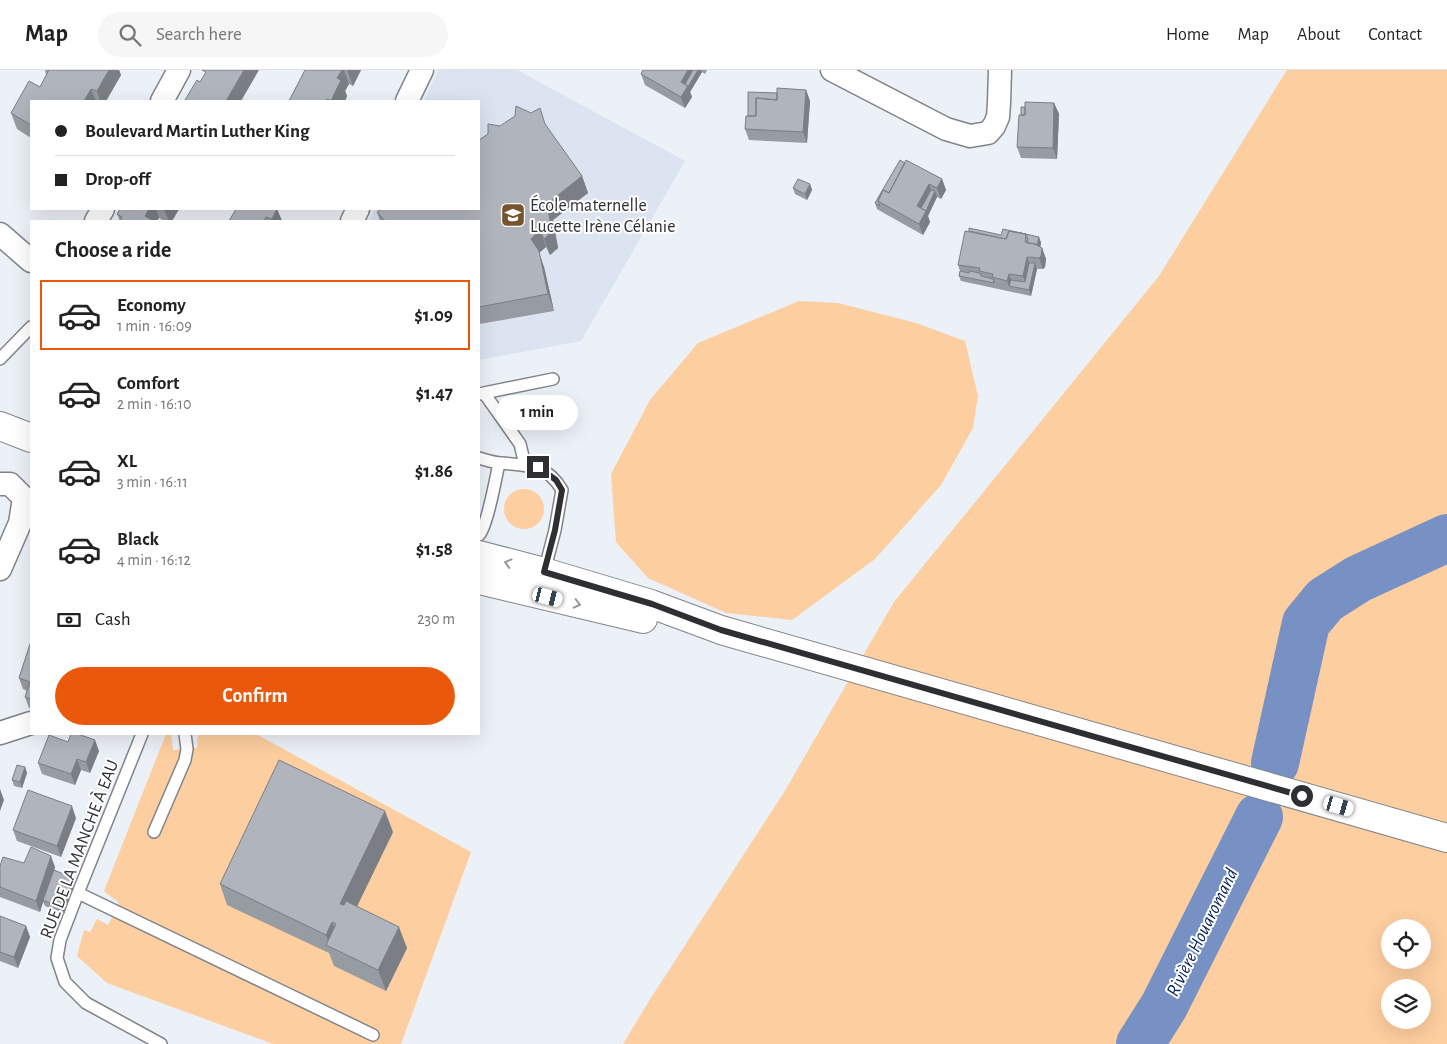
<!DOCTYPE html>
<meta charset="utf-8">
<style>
body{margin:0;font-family:"Alegreya Sans",sans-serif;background:#f6f6f6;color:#222;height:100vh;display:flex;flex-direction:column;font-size:19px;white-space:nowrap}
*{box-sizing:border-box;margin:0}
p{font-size:16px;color:#767676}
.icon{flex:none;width:28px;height:28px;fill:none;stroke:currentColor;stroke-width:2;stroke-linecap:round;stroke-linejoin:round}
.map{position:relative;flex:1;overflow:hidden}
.drawer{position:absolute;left:30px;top:150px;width:450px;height:515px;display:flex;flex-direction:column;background:#fff;border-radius:0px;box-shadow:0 5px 20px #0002}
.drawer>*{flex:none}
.guide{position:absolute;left:30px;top:30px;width:450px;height:110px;border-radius:0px;box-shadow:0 5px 20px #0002;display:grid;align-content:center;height:110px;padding:0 25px;background:#fff}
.fabs{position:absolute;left:1381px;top:849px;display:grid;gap:10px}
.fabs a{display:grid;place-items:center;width:50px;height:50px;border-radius:50%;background:#fff;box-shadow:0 5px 20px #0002;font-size:25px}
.end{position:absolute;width:22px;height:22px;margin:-11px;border:6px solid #2d2f32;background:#fff;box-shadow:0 0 0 2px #fff}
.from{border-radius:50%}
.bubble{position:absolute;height:35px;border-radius:18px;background:#fff;box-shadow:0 5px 20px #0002;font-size:16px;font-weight:600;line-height:35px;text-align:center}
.car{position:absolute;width:15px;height:30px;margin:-15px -8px;border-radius:6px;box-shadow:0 0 4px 1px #0007;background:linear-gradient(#fff 24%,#345 0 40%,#fff 0 76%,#345 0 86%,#fff 0)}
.guide b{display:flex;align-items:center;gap:18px;height:48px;font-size:19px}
.guide b+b{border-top:1px solid #e0e0e0}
.guide i{width:12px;height:12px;background:#222}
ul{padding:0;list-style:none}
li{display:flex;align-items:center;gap:15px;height:70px;margin:0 10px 8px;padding:0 15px;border:2px solid transparent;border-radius:0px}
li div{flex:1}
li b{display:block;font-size:19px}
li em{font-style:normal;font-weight:600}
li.active{border-color:#ea580c}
li>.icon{width:45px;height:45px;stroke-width:1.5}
h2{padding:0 25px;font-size:22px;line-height:60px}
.pay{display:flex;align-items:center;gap:12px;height:55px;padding:0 25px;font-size:19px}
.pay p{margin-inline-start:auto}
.cta{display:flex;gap:10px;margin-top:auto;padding:10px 25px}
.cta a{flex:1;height:58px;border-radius:30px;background:#ea580c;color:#fff;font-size:20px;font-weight:600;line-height:58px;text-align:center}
header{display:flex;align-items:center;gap:30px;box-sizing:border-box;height:70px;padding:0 25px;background:#fff;border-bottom:1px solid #e0e0e0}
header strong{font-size:24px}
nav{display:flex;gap:28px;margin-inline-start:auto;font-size:18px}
.search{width:350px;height:45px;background:#f6f6f6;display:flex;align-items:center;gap:12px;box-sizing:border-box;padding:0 18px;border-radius:28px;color:#767676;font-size:19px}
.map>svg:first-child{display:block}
.built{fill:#dce3f1}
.green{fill:#fdce9f;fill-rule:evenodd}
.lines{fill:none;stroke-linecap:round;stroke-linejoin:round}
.river{stroke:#7791c5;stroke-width:48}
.lane-casing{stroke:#80848a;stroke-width:14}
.street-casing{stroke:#80848a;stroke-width:25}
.secondary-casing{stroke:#80848a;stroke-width:30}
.lane{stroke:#fff;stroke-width:11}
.street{stroke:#fff;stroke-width:22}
.secondary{stroke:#fff;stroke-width:28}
.wall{fill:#979ba2}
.shaded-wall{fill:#7b7e84}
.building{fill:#b0b4bc;stroke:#7b7e84}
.oneway{stroke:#969798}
.route{stroke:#2d2f32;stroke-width:6}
.labels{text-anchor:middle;stroke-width:4;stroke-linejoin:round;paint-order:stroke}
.poi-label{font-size:18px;fill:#2d2f32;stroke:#fff;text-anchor:start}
.street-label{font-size:18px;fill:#2d2f32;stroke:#fff}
.water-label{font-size:19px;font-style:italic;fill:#0c2462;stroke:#fff}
</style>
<header>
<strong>Map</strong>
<div class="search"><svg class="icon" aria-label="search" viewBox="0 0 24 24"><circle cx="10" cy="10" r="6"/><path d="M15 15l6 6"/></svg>Search here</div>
<nav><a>Home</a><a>Map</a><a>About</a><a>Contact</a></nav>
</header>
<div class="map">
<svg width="1447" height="974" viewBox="0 0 1447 974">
<rect width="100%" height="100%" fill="#ecf0f7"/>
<path class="built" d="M438 0H517L685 91 581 271 479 290V151H369L375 139H479V31H424Z"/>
<path class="green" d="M1287 0H1447V974H623L649 931 783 724 894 532 1159 206ZM1390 858H1422V890H1390ZM1390 918H1422V950H1390Z
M799 231 838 233 916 253 965 271 978 326 973 358 941 415 875 489 792 550 726 543 648 508 616 472 611 404 650 330 698 273Z
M504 439a20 20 0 1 1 40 0a20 20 0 1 1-40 0Z
M166 664H171L173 680 197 678 198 664H256L471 782 401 974H273L107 913 77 886 84 860 90 862 97 849 108 855 119 833 104 821Z"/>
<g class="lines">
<path class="river" d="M1275 693 1306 553 1325 530 1358 509 1447 468
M1140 974 1164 936 1259 747"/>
<defs>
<path id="lane" d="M0 289 31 257
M484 323 520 374 525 395
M479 324 553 309
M479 388C486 390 494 393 502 393 528 396 547 394 562 420L555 460 544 502
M479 465C487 457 496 407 499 393
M142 664 78 823 60 870 57 888 65 912 86 933 161 974
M154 762 185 690 187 679 185 664
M78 823 373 965"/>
<path id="street" d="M832 0 946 59 970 66 988 63 994 56 998 47 999 33 1000 0
M162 31 179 0
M407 31 422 0
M96 151 103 139
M352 151 358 139
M0 164 31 191
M0 414H10L24 428 20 453 0 499
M0 663 31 653"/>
<path id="secondary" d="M0 356 31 368
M479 485 544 502 651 534 721 560 1447 768
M479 510 643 549"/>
</defs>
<use href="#lane" class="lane-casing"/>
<use href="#street" class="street-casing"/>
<use href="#secondary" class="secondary-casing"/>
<use href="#lane" class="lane"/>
<use href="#street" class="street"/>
<use href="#secondary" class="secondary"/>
</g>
<path class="wall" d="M45 0H119L121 5 106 31H31V68L17 59 11 43 40 17 46 5Z
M305 0H361L353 16 349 14 345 21 347 26 345 31H289Z
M643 0H707L705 4 702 2 690 22 692 27 685 38 645 15 641 4Z
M806 20 810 31 807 73 749 70 745 59 748 46 777 23Z
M1054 33 1059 44 1057 89 1021 88 1017 77 1021 45 1025 37Z
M500 56 547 57 582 106 588 123 553 150 558 178 550 185 546 177 539 183 544 197 554 241 479 254V151H380L377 142 479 139Z
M905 93 942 109 946 120 941 129 937 127 928 146 930 152 923 165 882 142 877 139 875 133Z
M810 114 812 120 807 130 795 124 793 118Z
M135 139H179L172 151H164L159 148 120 151 117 144 135 140Z
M277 139 282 151H229Z
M1001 165 1039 167 1041 173 1040 177 1042 178 1046 189 1045 197 1043 199H1037L1031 226 961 211 959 206 960 201 958 195Z
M31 571V639L29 638 25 627 27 621 23 619 19 608Z
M99 681 90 703 81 700 75 715 42 704 38 693Z
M25 697 27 703 22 718 14 716 12 710Z
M76 748 61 787 17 771 13 760Z
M393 762 357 836 407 878 386 921 334 896 329 883 227 835 220 814Z
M24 793 55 797 54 800 75 813 64 844 45 836 43 832 40 842 0 827V796Z
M0 846 26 856 30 867 18 898 0 891Z"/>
<path class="shaded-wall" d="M109 0H119L121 5 106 31H100L97 21Z
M244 0H259L241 31H226Z
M342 0H344L349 14 345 21 347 26 345 31H331L337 8Z
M347 0H361L353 16Z
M688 0H701L702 2 690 22 692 27 685 38 681 27V12Z
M91 19 96 31H84Z
M806 20 810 31 807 73 803 62Z
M1054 33 1059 44 1057 89 1053 78Z
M582 106 588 123 553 150 558 178 550 185 544 169 547 134Z
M942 109 946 120 941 129 937 118Z
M810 114 812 120 807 130 805 124Z
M929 114 933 125 935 121 937 127 928 146 930 152 923 165 919 154 923 144 917 136Z
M149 139H156L159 148 157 151H147L145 146Z
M164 139H179L172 151H169Z
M277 139 282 151H273L272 149Z
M540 160 546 177 539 183 544 197 554 241 548 224 531 169Z
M1039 167 1041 173 1039 185 1037 179Z
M1042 178 1046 189 1045 197 1043 199 1039 188Z
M1027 187 1031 198 1027 217 1023 206Z
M1035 193 1037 199 1031 226 1029 220Z
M1009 204 1013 216H1009L1007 211Z
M95 670 99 681 90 703 86 692Z
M77 689 81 700 75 715 71 704Z
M25 697 27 703 22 718 20 712Z
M0 719 4 730 0 741Z
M72 736 76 748 61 787 57 776Z
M385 741 393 762 348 855 340 834Z
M51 786 55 797 43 831V830V832L40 842 36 831Z
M73 808 75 813 64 844 62 838Z
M332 852 339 872 330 877 326 865Z
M26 856 30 867 18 898 14 887Z
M399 857 407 878 386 921 378 900Z"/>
<path class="building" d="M49 0H109L97 21 91 19 84 31H31V55L11 43 29 11 40 17Z
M202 0H244L226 31H187L185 30 197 10 200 12 206 2Z
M305 0H342L337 8 341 10 331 31 327 29 326 31H289Z
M643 0H688L681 12 688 16 681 27 641 4Z
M693 0H698L688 17 685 14Z
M777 18 806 20 803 62 745 59 746 46H756V28L777 30Z
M748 22 777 23V30L756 28V46H748Z
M1025 32 1054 33 1053 78 1017 77 1019 45H1025Z
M516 36 531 43 540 38 545 54 582 106 547 134 552 161 544 169 540 160 531 169 539 181 548 224 479 237V151H385L377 142 382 139H479V70L488 64V54L500 56 515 46Z
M1021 37H1025V45H1021Z
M900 90 905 93 889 123 883 120 878 131 880 136 875 133Z
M906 90 942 109 937 118 929 114 917 136 926 141 919 154 878 131 883 120 889 123Z
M798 109 810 114 805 124 793 118Z
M931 120 935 121 926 141 921 138Z
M120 139H133L135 140V139H149L145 146 154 151H120L122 147 117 144Z
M236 139H277L272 149 266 147 264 151H229Z
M969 158 1001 165 1003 159 1039 167 1037 175 1035 174 1027 173 1028 170 1026 164 1009 161 1006 169 969 161Z
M965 161 1006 169 1009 161 1026 164 1025 172 1035 174 1042 178 1041 186 1039 188 1027 187 1023 206 1009 204 1007 211 992 207 993 204 979 201 980 198 958 195Z
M1029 193H1035L1029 220 1009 216 1011 210 1025 212Z
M960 201 969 203V201L980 203 981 206 993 209 994 213 959 206Z
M31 571V629L25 627 30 612 19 608Z
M71 664H78L95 670 86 692 77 689 71 704 38 693 49 665 68 672Z
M279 690 385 741 340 834 344 835 346 831 399 857 378 900 326 875 336 854 332 852 326 865 220 814Z
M17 695 25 697 20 712 12 710Z
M28 720 72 736 57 776 13 760Z
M31 777 51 786 36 831 0 817V796L3 787 24 793Z
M54 800 73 808 62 838 43 830Z
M0 846 26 856 14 887 0 882Z"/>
<defs><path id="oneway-chevron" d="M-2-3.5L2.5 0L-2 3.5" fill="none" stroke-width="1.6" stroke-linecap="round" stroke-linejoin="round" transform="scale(1.25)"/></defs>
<g class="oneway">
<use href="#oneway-chevron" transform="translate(508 493) rotate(-165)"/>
<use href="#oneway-chevron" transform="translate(577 534) rotate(14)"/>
</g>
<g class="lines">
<path class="route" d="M538 397 556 410 562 420 555 460 544 502 652 534 721 560 1302 726"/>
</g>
<defs>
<symbol id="school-square" viewBox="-11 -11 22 22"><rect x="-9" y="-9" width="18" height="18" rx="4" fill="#77542d" stroke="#fff"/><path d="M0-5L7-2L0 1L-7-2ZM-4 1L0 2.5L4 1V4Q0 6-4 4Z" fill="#fff"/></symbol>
</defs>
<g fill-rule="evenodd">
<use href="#school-square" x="499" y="131" width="28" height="28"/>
</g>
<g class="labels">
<g class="poi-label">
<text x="530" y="141">École maternelle<tspan x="530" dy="21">Lucette Irène Célanie</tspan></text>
</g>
<g class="street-label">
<text transform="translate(79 779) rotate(-69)" y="6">RUE DE LA MANCHE À EAU</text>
</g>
<g class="water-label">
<text transform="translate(1201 862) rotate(-64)" y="7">Rivière Houaromand</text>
</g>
</g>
</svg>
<div class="fabs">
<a><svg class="icon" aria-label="locate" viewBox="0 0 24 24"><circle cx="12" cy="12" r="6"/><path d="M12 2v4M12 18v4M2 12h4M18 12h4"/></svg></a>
<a><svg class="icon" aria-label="layers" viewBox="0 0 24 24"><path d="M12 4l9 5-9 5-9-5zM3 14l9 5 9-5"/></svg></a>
</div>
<i class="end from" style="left:1302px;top:726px"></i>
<i class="end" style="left:538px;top:397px"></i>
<div class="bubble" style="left:496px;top:325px;width:82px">1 min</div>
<i class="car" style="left:548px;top:527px;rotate:104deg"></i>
<i class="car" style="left:1339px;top:736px;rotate:106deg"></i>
<div class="guide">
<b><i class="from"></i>Boulevard Martin Luther King</b>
<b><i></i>Drop-off</b>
</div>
<section class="drawer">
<h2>Choose a ride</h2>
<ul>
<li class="active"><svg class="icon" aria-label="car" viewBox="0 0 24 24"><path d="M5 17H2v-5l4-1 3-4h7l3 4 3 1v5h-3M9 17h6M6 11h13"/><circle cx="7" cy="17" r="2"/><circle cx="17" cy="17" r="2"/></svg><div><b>Economy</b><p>1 min · 16:09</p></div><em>$1.09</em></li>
<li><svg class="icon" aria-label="car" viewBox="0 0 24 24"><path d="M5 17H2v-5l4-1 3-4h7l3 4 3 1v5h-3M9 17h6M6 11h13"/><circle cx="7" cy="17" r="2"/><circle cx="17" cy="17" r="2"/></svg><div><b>Comfort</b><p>2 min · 16:10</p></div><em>$1.47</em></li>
<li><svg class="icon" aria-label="car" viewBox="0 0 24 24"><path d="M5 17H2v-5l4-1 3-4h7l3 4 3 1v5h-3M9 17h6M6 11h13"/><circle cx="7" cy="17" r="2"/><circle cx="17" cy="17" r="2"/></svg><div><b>XL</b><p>3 min · 16:11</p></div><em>$1.86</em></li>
<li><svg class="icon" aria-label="car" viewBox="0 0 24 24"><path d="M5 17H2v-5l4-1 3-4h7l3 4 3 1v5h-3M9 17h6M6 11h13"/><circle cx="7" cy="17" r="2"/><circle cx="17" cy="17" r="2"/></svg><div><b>Black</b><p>4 min · 16:12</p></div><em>$1.58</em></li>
</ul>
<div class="pay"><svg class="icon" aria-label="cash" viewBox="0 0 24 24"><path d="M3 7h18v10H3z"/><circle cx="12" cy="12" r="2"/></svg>Cash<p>230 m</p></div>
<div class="cta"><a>Confirm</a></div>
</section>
</div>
